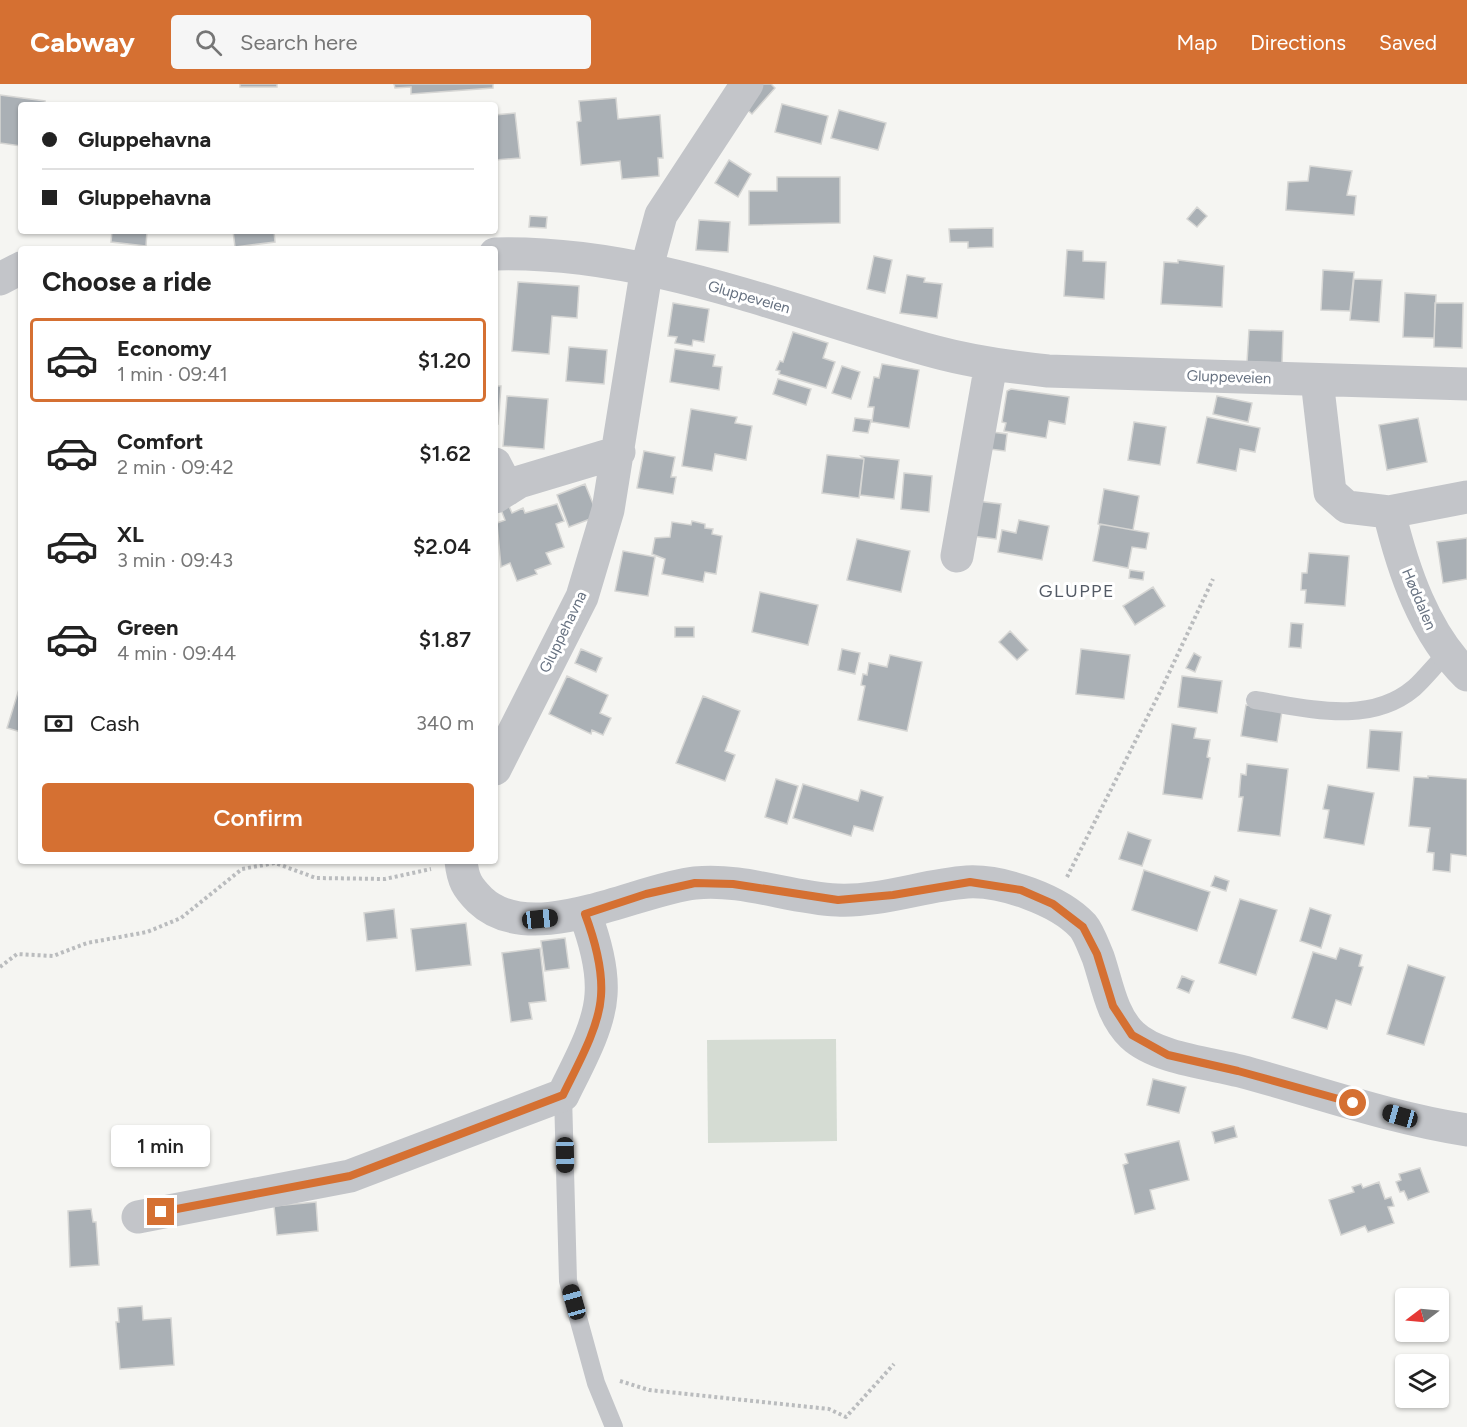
<!DOCTYPE html>
<meta charset="utf-8">
<style>
body{margin:0;font-family:Figtree,sans-serif;background:#f6f6f6;color:#222;height:100vh;display:flex;flex-direction:column;font-size:22px;white-space:nowrap}
*{box-sizing:border-box;margin:0}
p{font-size:20px;color:#767676}
.icon{flex:none;width:33px;height:33px;fill:none;stroke:currentColor;stroke-width:2;stroke-linecap:round;stroke-linejoin:round}
.map{position:relative;flex:1;overflow:hidden}
.details{position:absolute;left:18px;top:162px;width:480px;height:618px;display:flex;flex-direction:column;background:#fff;border-radius:6px;box-shadow:0 2px 4px #0004}
.details>*{flex:none}
.hud{position:absolute;left:18px;top:18px;width:480px;height:132px;border-radius:6px;box-shadow:0 2px 4px #0004;display:grid;align-content:center;height:132px;padding:0 24px;background:#fff}
.needle{width:39px;rotate:254deg}
.controls{position:absolute;left:1395px;top:1204px;display:grid;gap:12px}
.controls a{display:grid;place-items:center;width:54px;height:54px;border-radius:6px;background:#fff;box-shadow:0 2px 4px #0004;font-size:30px}
.end{position:absolute;width:27px;height:27px;margin:-14px;border:8px solid #d57032;background:#fff;box-shadow:0 0 0 3px #fff}
.from{border-radius:50%}
.bubble{position:absolute;height:42px;border-radius:6px;background:#fff;box-shadow:0 2px 4px #0004;font-size:20px;font-weight:600;line-height:42px;text-align:center}
.car{position:absolute;width:18px;height:36px;margin:-18px -9px;border-radius:8px;box-shadow:0 0 4px 2px #0007;background:linear-gradient(#222 24%,#8ab4d8 0 40%,#222 0 76%,#8ab4d8 0 86%,#222 0)}
.hud b{display:flex;align-items:center;gap:21px;height:57px;font-size:22px}
.hud b+b{border-top:2px solid #e0e0e0}
.hud i{width:15px;height:15px;background:#222}
ul{padding:0;list-style:none}
li{display:flex;align-items:center;gap:18px;height:84px;margin:0 12px 9px;padding:0 12px;border:3px solid transparent;border-radius:6px}
li div{flex:1}
li b{display:block;font-size:22px}
li em{font-style:normal;font-weight:600}
li.selected{border-color:#d57032}
li>.icon{width:54px;height:54px;stroke-width:1.5}
h2{padding:0 24px;font-size:27px;line-height:72px}
.pay{display:flex;align-items:center;gap:15px;height:66px;padding:0 24px;font-size:22px}
.pay p{margin-inline-start:auto}
.primary-button{display:flex;gap:12px;margin-top:auto;padding:12px 24px}
.primary-button a{flex:1;height:69px;border-radius:6px;background:#d57032;color:#fff;font-size:24px;font-weight:600;line-height:69px;text-align:center}
header{display:flex;align-items:center;gap:36px;box-sizing:border-box;height:84px;padding:0 30px;background:#d57032;color:#fff}
header strong{font-size:28px}
nav{display:flex;gap:33px;margin-inline-start:auto;font-size:21px}
.search{width:420px;height:54px;background:#f6f6f6;display:flex;align-items:center;gap:15px;box-sizing:border-box;padding:0 21px;border-radius:6px;color:#767676;font-size:22px}
.map>svg:first-child{display:block}
.green{fill:#d5dcd3}
.building{fill:#aab0b5;stroke:#d6d6d4;stroke-width:1.5}
.lines{fill:none;stroke-linecap:round;stroke-linejoin:round}
.path{stroke:#babcbe;stroke-width:4;stroke-dasharray:3 3;stroke-linecap:butt}
.lane{stroke:#c3c5c9;stroke-width:18}
.street{stroke:#c3c5c9;stroke-width:33}
.route{stroke:#d57032;stroke-width:8}
.labels{text-anchor:middle;stroke-width:6;stroke-linejoin:round;paint-order:stroke}
.street-label{font-size:15px;fill:#667180;stroke:#fff}
.quarter-label{font-size:18px;letter-spacing:1.5px;fill:#545b66;stroke:#fff}
</style>
<header>
<strong>Cabway</strong>
<div class="search"><svg class="icon" aria-label="search" viewBox="0 0 24 24"><circle cx="10" cy="10" r="6"/><path d="M15 15l6 6"/></svg>Search here</div>
<nav><a>Map</a><a>Directions</a><a>Saved</a></nav>
</header>
<div class="map">
<svg width="1467" height="1343" viewBox="0 0 1467 1343">
<rect width="100%" height="100%" fill="#f5f5f2"/>
<path class="green" d="M836 955 837 1057 708 1059 707 956Z"/>
<path class="building" d="M240 0H277V3H240Z
M394 0H493V4L411 10V3L395 4Z
M763 0H771L775 4 752 30 743 22Z
M0 11 45 17V21H21V62L0 59Z
M616 14 618 35 660 31 663 74H658L659 92 622 95 620 77 581 81 577 38 581 37 579 17Z
M782 20 828 32 821 60 775 48Z
M839 26 886 39 878 66 831 54Z
M515 29 520 74 495 76V31Z
M729 76 751 90 738 113 715 99Z
M1310 82 1352 87 1347 111 1356 112 1354 131 1286 126 1288 98 1308 97Z
M777 93H840V139L749 141V107H777Z
M1197 123 1207 132 1197 143 1187 135Z
M530 132 547 133 546 144 529 143Z
M699 136 730 138 728 168 696 166Z
M993 144V163L968 164V158H950L949 145Z
M112 147H147L146 162 111 158Z
M233 147H274L275 158 235 163Z
M1067 166 1083 167V177L1106 178 1104 215 1064 212Z
M874 172 892 176 885 209 867 205Z
M1178 176 1224 182 1222 223 1161 220 1164 178 1178 179Z
M1323 186 1354 188 1350 227 1321 226Z
M907 191 925 194 924 198 942 200 937 234 900 229Z
M1354 195 1382 196 1379 238 1350 236Z
M518 198 579 202 577 234 552 232 549 270 512 267Z
M1405 209 1436 211 1434 254 1403 253Z
M673 219 709 225 704 258 693 256 692 262 675 259 677 253 668 252Z
M1435 219H1463L1462 264 1434 263Z
M1249 246 1283 247 1282 279 1247 278Z
M793 248 828 259 823 274 835 278 826 304 779 290 780 287 776 286 780 277 783 278Z
M569 263 607 266 604 300 566 297Z
M675 265 715 271 713 282 722 283 719 306 670 298Z
M882 280 919 286 909 344 872 338 874 323H868L874 293 879 294Z
M842 282 860 288 851 315 832 309Z
M778 295 811 305 806 321 773 310Z
M495 302H501L498 340 495 339Z
M1011 305 1069 313 1065 340 1049 337 1046 354 1004 347 1006 339 1002 338 1007 307Z
M507 312 548 315 544 365 503 362Z
M1217 312 1252 319 1248 338 1213 330Z
M691 325 737 333 735 339 752 342 746 376 715 370 712 387 682 382Z
M1207 333 1260 344 1255 368 1240 365 1236 387 1197 379Z
M855 334 871 336 868 349 853 347Z
M1418 334 1427 378 1387 386 1379 341Z
M1134 338 1166 343 1160 381 1128 376Z
M984 347 1007 350 1005 367 982 364Z
M644 367 675 373 671 393H676L673 410 637 404Z
M827 371 864 375 859 414 822 409Z
M861 372 899 376 894 415 860 411 864 375Z
M904 389 932 392 929 428 901 425Z
M585 400 598 432 569 443 557 411Z
M1104 405 1139 412 1133 446 1098 440Z
M977 417 1001 420 996 455 972 452Z
M508 420 512 429 523 424 525 429 557 420 564 437 556 440 564 463 546 469 551 480 535 486 537 490 517 497 510 479 501 483 497 439 505 436 500 423Z
M1019 436 1049 442 1042 476 998 468 1002 446 1016 449Z
M692 437 705 440V444L713 445 712 450 722 452 716 490 705 488 703 498 662 490 665 475 652 470 655 454 670 453 672 438 691 441Z
M1100 440 1149 449 1146 465 1132 463 1128 484 1093 477Z
M1467 454V495L1443 499 1437 458Z
M857 455 910 467 901 508 847 496Z
M623 467 655 473 648 512 615 507Z
M1309 469 1349 472 1345 522 1305 519 1306 506H1301L1302 489H1307Z
M1130 486 1144 488 1143 496 1129 494Z
M1153 503 1165 522 1135 541 1123 522Z
M760 508 818 521 808 561 752 548Z
M1291 539 1303 540 1301 564 1289 563Z
M675 543H694V553H675Z
M1010 547 1028 566 1017 576 999 558Z
M581 565 602 574 596 588 575 579Z
M842 565 860 569 855 590 838 586Z
M1081 565 1130 571 1124 615 1076 610Z
M1194 569 1201 573 1195 588 1186 584Z
M890 571 922 578 907 647 858 636 865 602 861 601 863 590 867 591 869 579 887 583Z
M567 592 608 611 600 629 611 634 603 651 592 646 591 650 549 630Z
M1182 592 1222 597 1217 629 1178 623Z
M19 605 21 606V648L7 644Z
M703 612 740 627 725 667 735 671 725 697 676 679Z
M1246 621 1282 627 1277 658 1241 652Z
M1172 640 1196 644 1194 654 1210 656 1207 673 1210 674 1202 715 1163 710Z
M1370 646 1402 648 1399 687 1367 684Z
M1247 680 1288 685 1280 752 1238 747 1243 713H1239L1241 690 1246 691Z
M1428 692 1467 695V772L1451 770 1450 788 1433 786 1434 769 1427 768 1430 744 1409 742 1414 693 1428 694Z
M776 695 798 702 787 740 765 733Z
M803 700 858 717 861 706 883 713 873 747 854 742 851 752 793 734Z
M1328 701 1374 709 1364 761 1324 754 1329 726 1323 725Z
M1128 748 1151 756 1142 782 1119 775Z
M1144 786 1210 808 1197 847 1132 826Z
M1215 792 1229 797 1226 807 1211 802Z
M1240 815 1277 826 1256 891 1219 879Z
M1310 824 1331 831 1321 864 1300 857Z
M394 825 397 854 367 857 364 829Z
M466 839 471 881 416 887 411 845Z
M565 854 569 884 545 887 541 857Z
M540 864 546 917 529 919 532 935 511 938 502 869Z
M1340 864 1362 871 1359 882 1363 883 1351 921 1336 916 1327 945 1292 934 1313 868 1336 875Z
M1408 881 1445 893 1424 961 1387 950Z
M1182 892 1194 897 1189 909 1177 904Z
M1153 995 1186 1003 1179 1029 1147 1021Z
M1234 1042 1237 1053 1215 1059 1212 1048Z
M1179 1057 1189 1096 1150 1106 1155 1125 1135 1130 1123 1081 1128 1079 1125 1070Z
M1420 1084 1429 1108 1408 1116 1404 1107 1400 1108 1396 1098 1401 1096 1399 1090Z
M1379 1098 1385 1115 1391 1113 1394 1122 1388 1123 1394 1139 1368 1148 1365 1142 1341 1151 1329 1116 1354 1108 1352 1103 1361 1100 1363 1104Z
M316 1118 318 1147 277 1151 274 1122Z
M91 1125 93 1138H96L99 1181 70 1183 68 1127Z
M142 1222 143 1236 171 1234 174 1281 120 1285 116 1238H119L118 1224Z"/>
<g class="lines">
<path class="path" d="M1067 793 1161 606 1213 495
M0 883 17 870 53 872 87 859 147 848 181 834 242 785 275 779 316 794 385 795 431 785
M620 1297 649 1306 829 1325 846 1333 894 1280"/>
<path class="lane" d="M1255 616C1307 624 1369 642 1414 604 1425 594 1435 581 1446 570
M563 1011 568 1197 596 1299 614 1343"/>
<path class="street" d="M495 170C647 166 791 229 936 268 973 278 1010 283 1048 287L1467 300
M0 195 21 184
M1317 296 1330 408 1347 423 1389 428 1467 413
M495 380 508 405
M495 413 519 398 619 368
M1389 428C1403 486 1424 549 1467 591
M957 472 991 280
M495 685 582 513 608 426 647 183 661 131 747 0
M461 777C463 796 467 803 480 816 531 865 637 805 695 799 743 794 790 814 837 816 881 818 924 801 967 798 1002 796 1059 816 1083 842 1089 849 1094 864 1098 873 1107 899 1111 931 1132 951 1156 974 1208 979 1240 987 1315 1007 1389 1034 1467 1046
M138 1133 350 1092 563 1011C577 982 599 944 601 911 603 885 594 854 585 830"/>
</g>
<g class="lines">
<path class="route" d="M161 1128 350 1092 563 1011C577 982 599 944 601 912 603 885 594 854 585 830L646 810 695 799 733 800 838 816 893 811 970 798 1021 806 1053 820 1083 843 1097 870 1113 922 1132 951 1168 971 1238 987 1353 1019"/>
</g>
<g class="labels">
<g class="street-label">
<text transform="translate(749 213) rotate(16)" y="5">Gluppeveien</text>
<text transform="translate(1229 293) rotate(2)" y="5">Gluppeveien</text>
<text transform="translate(1419 515) rotate(67)" y="5">Høddalen</text>
<text transform="translate(563 548) rotate(-64)" y="5">Gluppehavna</text>
</g>
<g class="quarter-label">
<text x="1077" y="513">GLUPPE</text>
</g>
</g>
</svg>
<div class="controls">
<a><svg class="needle" viewBox="-14 -14 28 28"><path d="M0-13l5 13h-10z" fill="#e53935"/><path d="M0 13l5-13h-10z" fill="#767676"/></svg></a>
<a><svg class="icon" aria-label="layers" viewBox="0 0 24 24"><path d="M12 4l9 5-9 5-9-5zM3 14l9 5 9-5"/></svg></a>
</div>
<i class="end from" style="left:1353px;top:1019px"></i>
<i class="end" style="left:161px;top:1128px"></i>
<div class="bubble" style="left:111px;top:1041px;width:99px">1 min</div>
<i class="car" style="left:540px;top:835px;rotate:84deg"></i>
<i class="car" style="left:1400px;top:1032px;rotate:286deg"></i>
<i class="car" style="left:565px;top:1071px;rotate:179deg"></i>
<i class="car" style="left:574px;top:1218px;rotate:344deg"></i>
<div class="hud">
<b><i class="from"></i>Gluppehavna</b>
<b><i></i>Gluppehavna</b>
</div>
<section class="details">
<h2>Choose a ride</h2>
<ul>
<li class="selected"><svg class="icon" aria-label="car" viewBox="0 0 24 24"><path d="M5 17H2v-5l4-1 3-4h7l3 4 3 1v5h-3M9 17h6M6 11h13"/><circle cx="7" cy="17" r="2"/><circle cx="17" cy="17" r="2"/></svg><div><b>Economy</b><p>1 min · 09:41</p></div><em>$1.20</em></li>
<li><svg class="icon" aria-label="car" viewBox="0 0 24 24"><path d="M5 17H2v-5l4-1 3-4h7l3 4 3 1v5h-3M9 17h6M6 11h13"/><circle cx="7" cy="17" r="2"/><circle cx="17" cy="17" r="2"/></svg><div><b>Comfort</b><p>2 min · 09:42</p></div><em>$1.62</em></li>
<li><svg class="icon" aria-label="car" viewBox="0 0 24 24"><path d="M5 17H2v-5l4-1 3-4h7l3 4 3 1v5h-3M9 17h6M6 11h13"/><circle cx="7" cy="17" r="2"/><circle cx="17" cy="17" r="2"/></svg><div><b>XL</b><p>3 min · 09:43</p></div><em>$2.04</em></li>
<li><svg class="icon" aria-label="car" viewBox="0 0 24 24"><path d="M5 17H2v-5l4-1 3-4h7l3 4 3 1v5h-3M9 17h6M6 11h13"/><circle cx="7" cy="17" r="2"/><circle cx="17" cy="17" r="2"/></svg><div><b>Green</b><p>4 min · 09:44</p></div><em>$1.87</em></li>
</ul>
<div class="pay"><svg class="icon" aria-label="cash" viewBox="0 0 24 24"><path d="M3 7h18v10H3z"/><circle cx="12" cy="12" r="2"/></svg>Cash<p>340 m</p></div>
<div class="primary-button"><a>Confirm</a></div>
</section>
</div>
